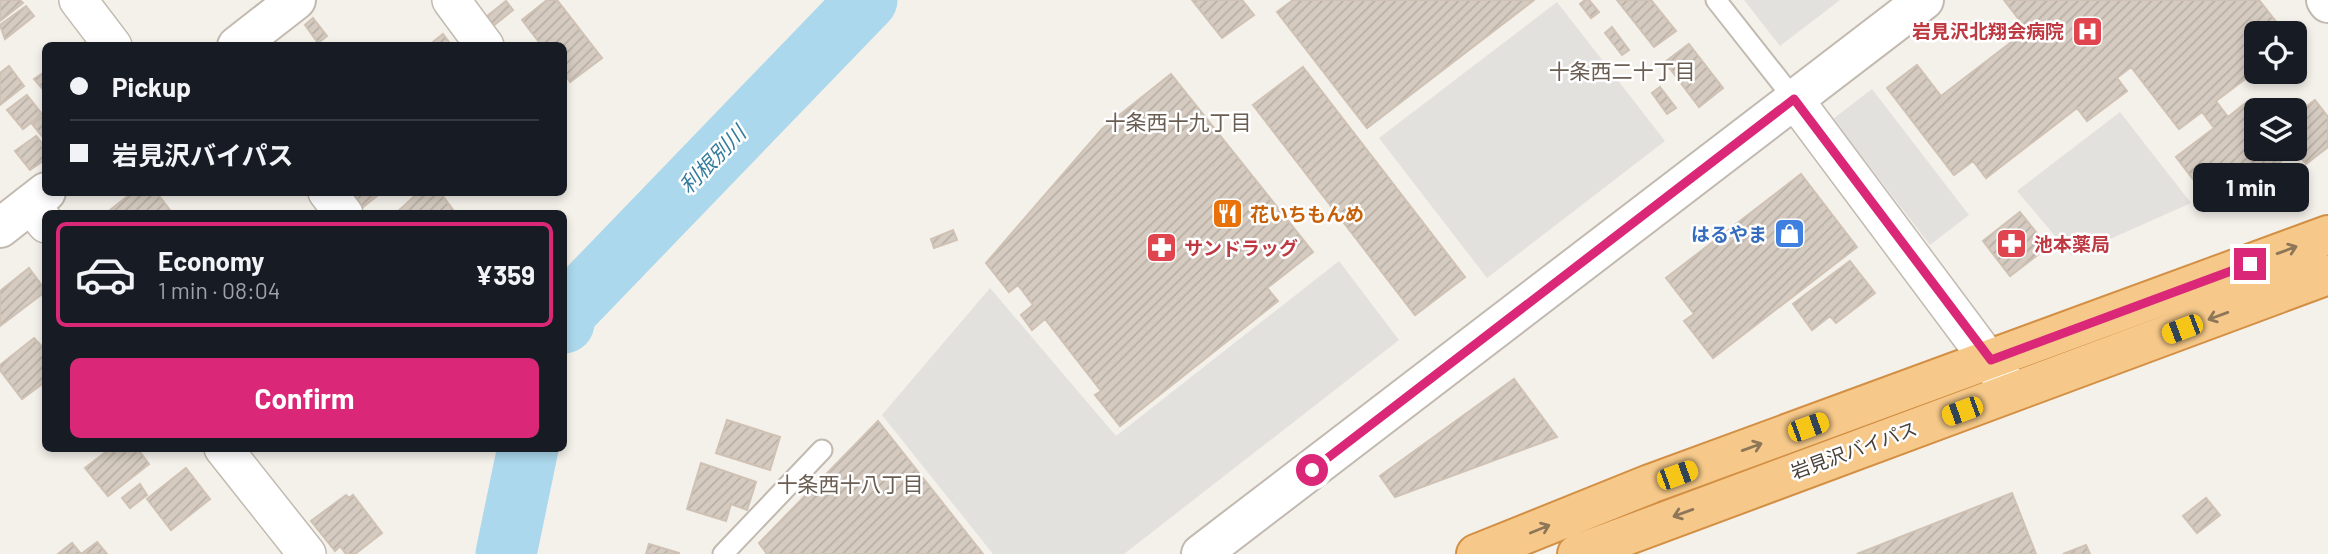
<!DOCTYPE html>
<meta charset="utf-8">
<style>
body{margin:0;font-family:Barlow,"Noto Sans JP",sans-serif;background:#20242c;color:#f1f3f6;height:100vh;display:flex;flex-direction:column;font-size:26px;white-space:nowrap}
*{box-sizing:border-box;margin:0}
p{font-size:23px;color:#9ea1a6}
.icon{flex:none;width:38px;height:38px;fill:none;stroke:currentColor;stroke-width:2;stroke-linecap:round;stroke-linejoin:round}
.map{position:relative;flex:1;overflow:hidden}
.panel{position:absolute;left:42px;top:210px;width:525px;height:242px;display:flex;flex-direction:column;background:#171b24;border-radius:10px;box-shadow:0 4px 10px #0003}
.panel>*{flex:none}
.banner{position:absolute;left:42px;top:42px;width:525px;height:154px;border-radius:10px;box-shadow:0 4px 10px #0003;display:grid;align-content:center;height:154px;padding:0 28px;background:#171b24}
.controls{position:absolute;left:2244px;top:21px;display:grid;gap:14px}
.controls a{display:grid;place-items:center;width:63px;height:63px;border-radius:10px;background:#171b24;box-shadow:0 4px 10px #0003;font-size:35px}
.end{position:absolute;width:32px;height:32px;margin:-16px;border:9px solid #db2777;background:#fff;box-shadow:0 0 0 4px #fff}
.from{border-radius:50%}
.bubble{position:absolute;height:49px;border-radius:10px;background:#171b24;box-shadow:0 4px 10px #0003;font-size:23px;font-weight:700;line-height:49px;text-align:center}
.car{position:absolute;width:21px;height:42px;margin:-21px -10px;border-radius:9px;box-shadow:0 0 5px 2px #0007;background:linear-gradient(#f5c518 24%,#345 0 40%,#f5c518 0 76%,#345 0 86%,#f5c518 0)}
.banner b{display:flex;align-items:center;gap:24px;height:66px;font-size:26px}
.banner b+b{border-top:2px solid #363941}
.banner i{width:18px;height:18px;background:#f1f3f6}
ul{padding:12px 0 0;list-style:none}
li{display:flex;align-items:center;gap:21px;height:105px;margin:0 14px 10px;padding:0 14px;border:4px solid transparent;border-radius:10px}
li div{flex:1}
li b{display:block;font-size:26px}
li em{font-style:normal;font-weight:700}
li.active{border-color:#db2777}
li>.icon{width:63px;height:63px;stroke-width:1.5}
.button{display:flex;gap:14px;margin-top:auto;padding:14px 28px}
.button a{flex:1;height:80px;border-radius:10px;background:#db2777;color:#fff;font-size:28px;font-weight:700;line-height:80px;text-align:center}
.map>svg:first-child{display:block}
.parking{fill:#e3e1de}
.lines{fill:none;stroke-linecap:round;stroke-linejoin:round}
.river{stroke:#abd8ec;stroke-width:61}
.building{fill:url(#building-hatch);stroke:#cfc2b4;stroke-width:2}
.service-casing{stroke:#c2bab0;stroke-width:23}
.minor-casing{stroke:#c2bab0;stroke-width:40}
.tertiary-casing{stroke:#c2bab0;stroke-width:42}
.trunk-casing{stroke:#d39045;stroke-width:42}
.service{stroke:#fff;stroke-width:19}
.minor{stroke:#fff;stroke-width:37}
.tertiary{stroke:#fff;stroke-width:38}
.trunk{stroke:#f6c98a;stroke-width:38}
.oneway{stroke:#8e7759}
.route{stroke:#db2777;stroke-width:9}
.labels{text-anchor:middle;stroke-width:5;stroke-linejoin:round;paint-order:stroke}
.health-label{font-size:19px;font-weight:bold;fill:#be3a42;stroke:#fff;text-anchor:start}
.food-label{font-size:19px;font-weight:bold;fill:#c56008;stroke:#fff;text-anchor:start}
.shop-label{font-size:19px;font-weight:bold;fill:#366cbe;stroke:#fff;text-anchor:end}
.street-label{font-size:19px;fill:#484039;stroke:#fff}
.neighbourhood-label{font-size:21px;fill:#6a5d51;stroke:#fff}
.water-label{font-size:21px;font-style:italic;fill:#347c9d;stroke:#fff}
</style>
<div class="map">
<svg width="2328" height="554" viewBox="0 0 2328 554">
<defs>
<pattern id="building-hatch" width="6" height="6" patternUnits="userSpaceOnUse" patternTransform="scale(1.75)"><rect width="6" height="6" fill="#d5cbc0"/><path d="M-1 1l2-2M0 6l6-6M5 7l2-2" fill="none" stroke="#b8afa6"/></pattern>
</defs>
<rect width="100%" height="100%" fill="#f4f0ea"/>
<path class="parking" d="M1744 0H1840L1780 46Z
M1557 2 1665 141 1487 278 1379 138Z
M1872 89 1969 215 1930 245 1833 119Z
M2120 112 2191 203 2072 256 2017 191Z
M1339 261 1399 340 1124 554H993L882 415 990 288 1116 436Z"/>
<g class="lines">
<path class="river" d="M564 323 566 312 867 0
M506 554 528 448"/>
</g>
<path class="building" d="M0 0H20L23 3 0 21Z
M547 0H557L602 58 570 82 564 73V46H542L522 20Z
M1192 0H1242L1254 15 1222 38Z
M1293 0H1534L1367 128 1277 12Z
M1585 0H1589L1599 12 1591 18 1580 4Z
M1617 0H1651L1676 31 1654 47Z
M2004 0H2259L2285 33H2256V71L2216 101 2228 117 2247 102 2256 113V149H2283L2288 156 2231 199 2211 172 2196 183 2176 157 2214 128 2202 112 2179 129 2131 67 2117 78 2127 91 2087 121 2077 108 1986 178 1973 161 1954 175 1887 88 1917 65 1941 96 2027 30Z
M506 1 513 10 493 26 486 17Z
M26 6 34 16 5 39 0 25Z
M313 18 327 36 318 43 305 25Z
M1612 27 1629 50 1622 55 1605 33Z
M443 34 452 46H428Z
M1689 44 1723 88 1699 107 1665 62Z
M9 66 24 86 0 105V73Z
M1303 67 1465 277 1415 315 1253 105Z
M46 71V93L34 79Z
M1171 74 1313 252 1267 288 1278 301 1120 426 1095 395 1101 391 1045 319 1032 330 1021 315 1033 305 1018 285 1009 292 986 263 1102 129Z
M1660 87 1676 108 1667 114 1652 93Z
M27 95 42 114 23 129 7 110Z
M2315 100 2328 117V147L2306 164 2294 149V116Z
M42 117 46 121V141L32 124Z
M36 136 46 148V159L30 170 15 151Z
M1801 174 1857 247 1713 358 1684 321 1694 314 1666 278Z
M133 192H156L173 214H105Z
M355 192H382L363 207 353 194Z
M419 192H440L456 214H395Z
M2020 212 2048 247 2010 276 1983 241Z
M953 230 957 240 934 248 931 239Z
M1850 261 1875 293 1836 323 1830 316 1812 330 1793 304Z
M29 268 46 291 0 326V291Z
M34 338 46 351V381L22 399 0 370V365Z
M1514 379 1557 437 1395 497 1380 476Z
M727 420 780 437 770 470 716 453Z
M878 421 983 554H767L759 543Z
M111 448H137L149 464 108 496 85 468Z
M701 463 756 482 747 510 731 504 726 521 687 509Z
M186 468 210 499 171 530 147 499Z
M140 484 147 495 130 508 122 498Z
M2012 493 2036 554H1857Z
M346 495 349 498 353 495 382 533 355 554H346L340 546 335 551 311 521Z
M2206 498 2220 515 2197 533 2183 516Z
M97 542 107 554H58L72 543 81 554Z
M649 544 679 553V554H646Z
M2086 545 2090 554H2063Z"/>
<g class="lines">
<defs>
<path id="service" d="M1716 0 1794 99
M723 554 822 450"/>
<path id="minor" d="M78 0 113 46
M451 0 485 46
M1794 99 2006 383
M327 192 344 214
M30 204 46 224
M223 448 307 554"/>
<path id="tertiary" d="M2326 0 2328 3
M237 46 296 0
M0 228 46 192
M1201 554 1924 0"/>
<path id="trunk" d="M1476 554 1650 484 2328 235
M1577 554 2328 275"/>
</defs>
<use href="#service" class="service-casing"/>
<use href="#minor" class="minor-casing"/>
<use href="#tertiary" class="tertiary-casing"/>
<use href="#trunk" class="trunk-casing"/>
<use href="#service" class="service"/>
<use href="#minor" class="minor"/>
<use href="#tertiary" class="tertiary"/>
<use href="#trunk" class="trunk"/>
</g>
<defs><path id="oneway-shaft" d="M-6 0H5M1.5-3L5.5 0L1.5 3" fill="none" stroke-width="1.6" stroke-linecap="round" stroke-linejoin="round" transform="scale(1.75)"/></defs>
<g class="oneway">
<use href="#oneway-shaft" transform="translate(2287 250) rotate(-20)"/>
<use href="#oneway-shaft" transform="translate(2218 316) rotate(160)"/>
<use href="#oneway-shaft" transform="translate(1752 447) rotate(-20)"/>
<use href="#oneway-shaft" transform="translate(1683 513) rotate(160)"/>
<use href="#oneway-shaft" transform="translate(1540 529) rotate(-22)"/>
</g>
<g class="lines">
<path class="route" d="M1312 470 1794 99 1991 360 2250 264"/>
</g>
<defs>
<symbol id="hospital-square" viewBox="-11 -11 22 22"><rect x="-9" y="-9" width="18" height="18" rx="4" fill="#e0444e" stroke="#fff"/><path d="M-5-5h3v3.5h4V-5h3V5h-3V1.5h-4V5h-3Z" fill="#fff"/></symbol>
<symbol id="restaurant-square" viewBox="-11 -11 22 22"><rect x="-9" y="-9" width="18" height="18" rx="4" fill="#e8710a" stroke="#fff"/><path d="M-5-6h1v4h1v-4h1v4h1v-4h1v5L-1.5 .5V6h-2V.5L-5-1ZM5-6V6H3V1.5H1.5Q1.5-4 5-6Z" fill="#fff"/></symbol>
<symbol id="shop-square" viewBox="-11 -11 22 22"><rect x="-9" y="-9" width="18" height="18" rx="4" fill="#3f7fe0" stroke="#fff"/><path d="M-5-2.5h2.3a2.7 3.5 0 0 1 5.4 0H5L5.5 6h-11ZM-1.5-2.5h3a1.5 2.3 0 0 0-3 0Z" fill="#fff"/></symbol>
<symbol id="pharmacy-square" viewBox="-11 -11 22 22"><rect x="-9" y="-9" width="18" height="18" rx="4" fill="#e0444e" stroke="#fff"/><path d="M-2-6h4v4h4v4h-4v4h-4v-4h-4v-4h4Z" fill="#fff"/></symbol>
</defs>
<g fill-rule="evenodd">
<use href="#hospital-square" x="2070" y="14" width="35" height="35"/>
<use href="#restaurant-square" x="1210" y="196" width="35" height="35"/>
<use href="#shop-square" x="1772" y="216" width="35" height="35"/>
<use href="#pharmacy-square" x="1994" y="226" width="35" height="35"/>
<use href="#pharmacy-square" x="1144" y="230" width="35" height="35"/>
</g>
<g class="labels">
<g class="health-label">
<text x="2064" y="38" text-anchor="end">岩見沢北翔会病院</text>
<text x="2034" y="251">池本薬局</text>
<text x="1184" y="255">サンドラッグ</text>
</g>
<g class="food-label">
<text x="1250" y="221">花いちもんめ</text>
</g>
<g class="shop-label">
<text x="1767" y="241">はるやま</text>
</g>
<g class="street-label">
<text transform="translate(1854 450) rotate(-20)" y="7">岩見沢バイパス</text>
</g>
<g class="neighbourhood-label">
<text x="1622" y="79">十条西二十丁目</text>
<text x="1178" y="130">十条西十九丁目</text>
<text x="850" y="492">十条西十八丁目</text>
</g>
<g class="water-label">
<text transform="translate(713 160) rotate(-46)" y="7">利根別川</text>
</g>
</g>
</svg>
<div class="controls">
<a><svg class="icon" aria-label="locate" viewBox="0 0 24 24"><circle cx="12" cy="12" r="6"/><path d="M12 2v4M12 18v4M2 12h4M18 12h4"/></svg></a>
<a><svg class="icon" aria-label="layers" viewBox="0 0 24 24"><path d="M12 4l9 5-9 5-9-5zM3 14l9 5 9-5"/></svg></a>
</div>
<i class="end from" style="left:1312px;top:470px"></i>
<i class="end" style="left:2250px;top:264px"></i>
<div class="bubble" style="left:2193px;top:163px;width:116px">1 min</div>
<i class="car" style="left:2182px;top:329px;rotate:249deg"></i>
<i class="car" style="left:1962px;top:411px;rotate:250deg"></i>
<i class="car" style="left:1808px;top:427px;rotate:70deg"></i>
<i class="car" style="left:1677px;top:475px;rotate:70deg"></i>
<div class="banner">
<b><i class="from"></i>Pickup</b>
<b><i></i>岩見沢バイパス</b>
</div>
<section class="panel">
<ul>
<li class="active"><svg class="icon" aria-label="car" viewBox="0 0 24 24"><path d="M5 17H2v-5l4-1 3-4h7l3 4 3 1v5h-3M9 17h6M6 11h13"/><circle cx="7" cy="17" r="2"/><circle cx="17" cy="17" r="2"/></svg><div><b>Economy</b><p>1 min · 08:04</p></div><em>¥359</em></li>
</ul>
<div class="button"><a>Confirm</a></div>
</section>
</div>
